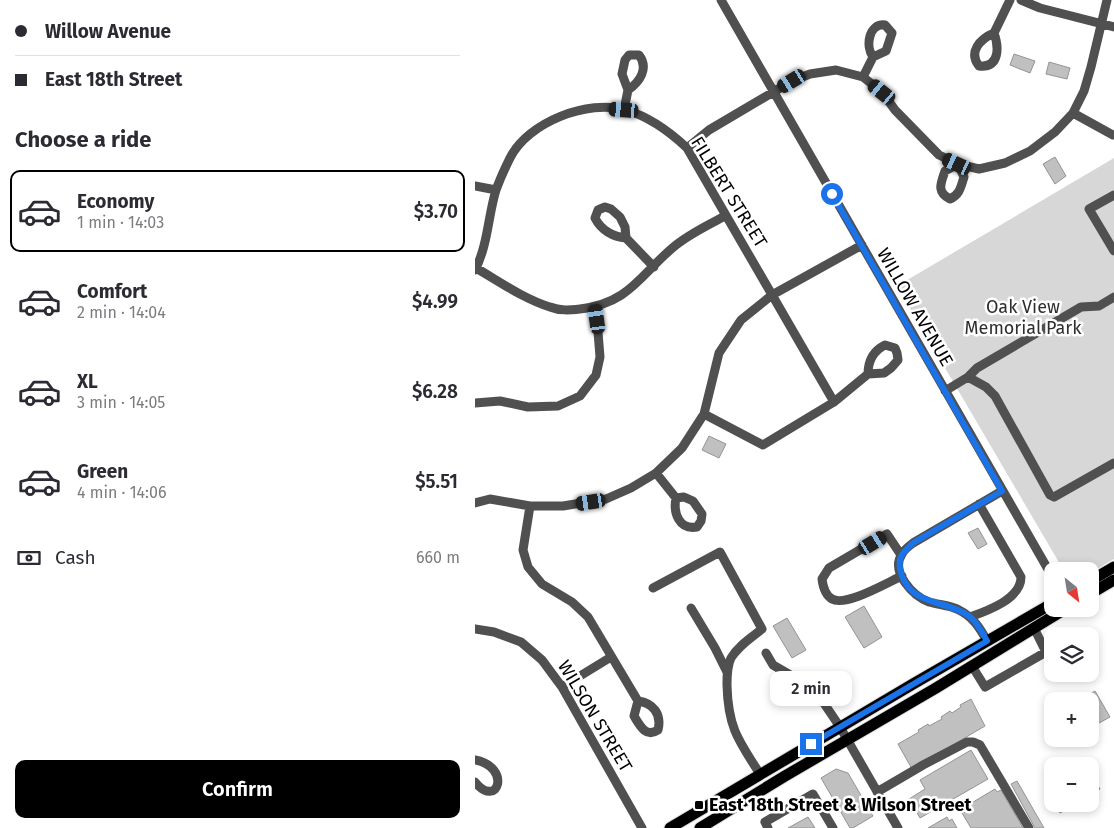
<!DOCTYPE html>
<meta charset="utf-8">
<style>
body{margin:0;font-family:"Fira Sans",sans-serif;background:#f2f2f3;color:#2b2b33;height:100vh;display:flex;flex-direction:column;font-size:19px;white-space:nowrap}
*{box-sizing:border-box;margin:0}
p{font-size:16px;color:#7c7c81}
.icon{flex:none;width:28px;height:28px;fill:none;stroke:currentColor;stroke-width:2;stroke-linecap:round;stroke-linejoin:round}
.map{position:relative;flex:1;overflow:hidden}
.drawer{display:flex;flex-direction:column;background:#fff;width:475px}
.drawer>*{flex:none}
.banner{display:grid;align-content:center;height:110px;padding:0 15px;background:#fff}
.needle{width:32px;rotate:150deg}
.controls{position:absolute;left:569px;top:562px;display:grid;gap:10px}
.controls a{display:grid;place-items:center;width:55px;height:55px;border-radius:10px;background:#fff;box-shadow:0 2px 8px #0003;font-size:25px}
.end{position:absolute;width:22px;height:22px;margin:-11px;border:6px solid #1a73e8;background:#fff;box-shadow:0 0 0 2px #fff}
.from{border-radius:50%}
.bubble{position:absolute;height:35px;border-radius:10px;background:#fff;box-shadow:0 2px 8px #0003;font-size:16px;font-weight:600;line-height:35px;text-align:center}
.car{position:absolute;width:15px;height:30px;margin:-15px -8px;border-radius:6px;box-shadow:0 0 4px 1px #0007;background:linear-gradient(#222 24%,#8ab4d8 0 40%,#222 0 76%,#8ab4d8 0 86%,#222 0)}
.banner b{display:flex;align-items:center;gap:18px;height:48px;font-size:19px}
.banner b+b{border-top:1px solid #e1e1e2}
.banner i{width:12px;height:12px;background:#2b2b33}
ul{padding:0;list-style:none}
li{display:flex;align-items:center;gap:15px;height:82px;margin:0 10px 8px;padding:0 5px;border:2px solid transparent;border-radius:10px}
li div{flex:1}
li b{display:block;font-size:19px}
li em{font-style:normal;font-weight:600}
li.on{border-color:#000}
li>.icon{width:45px;height:45px;stroke-width:1.5}
h2{padding:0 15px;font-size:22px;line-height:60px}
.pay{display:flex;align-items:center;gap:12px;height:55px;padding:0 15px;font-size:19px}
.pay p{margin-inline-start:auto}
.action{display:flex;gap:10px;margin-top:auto;padding:10px 15px}
.action a{flex:1;height:58px;border-radius:10px;background:#000;color:#fff;font-size:20px;font-weight:600;line-height:58px;text-align:center}
main{display:flex;flex:1;min-height:0}
.map>svg:first-child{display:block}
.green{fill:#d7d7d7}
.building{fill:#c0c0c0;stroke:#949494}
.lines{fill:none;stroke-linecap:round;stroke-linejoin:round}
.major-casing{stroke:#dbdbdb;stroke-width:13}
.minor{stroke:#505050;stroke-width:9}
.major{stroke:#000;stroke-width:11}
.route{stroke:#1a73e8;stroke-width:6}
.poi-dot{fill:#000;stroke:#fff;stroke-width:2}
.labels{text-anchor:middle;stroke-width:5;stroke-linejoin:round;paint-order:stroke}
.street-label{font-size:18px;fill:#000;stroke:#fff}
.park-label{font-size:18px;fill:#2e2e2e;stroke:#fff}
.poi-label{font-size:18px;font-weight:bold;fill:#000;stroke:#fff;text-anchor:start}
</style>
<main>
<section class="drawer">
<div class="banner">
<b><i class="from"></i>Willow Avenue</b>
<b><i></i>East 18th Street</b>
</div>
<h2>Choose a ride</h2>
<ul>
<li class="on"><svg class="icon" aria-label="car" viewBox="0 0 24 24"><path d="M5 17H2v-5l4-1 3-4h7l3 4 3 1v5h-3M9 17h6M6 11h13"/><circle cx="7" cy="17" r="2"/><circle cx="17" cy="17" r="2"/></svg><div><b>Economy</b><p>1 min · 14:03</p></div><em>$3.70</em></li>
<li><svg class="icon" aria-label="car" viewBox="0 0 24 24"><path d="M5 17H2v-5l4-1 3-4h7l3 4 3 1v5h-3M9 17h6M6 11h13"/><circle cx="7" cy="17" r="2"/><circle cx="17" cy="17" r="2"/></svg><div><b>Comfort</b><p>2 min · 14:04</p></div><em>$4.99</em></li>
<li><svg class="icon" aria-label="car" viewBox="0 0 24 24"><path d="M5 17H2v-5l4-1 3-4h7l3 4 3 1v5h-3M9 17h6M6 11h13"/><circle cx="7" cy="17" r="2"/><circle cx="17" cy="17" r="2"/></svg><div><b>XL</b><p>3 min · 14:05</p></div><em>$6.28</em></li>
<li><svg class="icon" aria-label="car" viewBox="0 0 24 24"><path d="M5 17H2v-5l4-1 3-4h7l3 4 3 1v5h-3M9 17h6M6 11h13"/><circle cx="7" cy="17" r="2"/><circle cx="17" cy="17" r="2"/></svg><div><b>Green</b><p>4 min · 14:06</p></div><em>$5.51</em></li>
</ul>
<div class="pay"><svg class="icon" aria-label="cash" viewBox="0 0 24 24"><path d="M3 7h18v10H3z"/><circle cx="12" cy="12" r="2"/></svg>Cash<p>660 m</p></div>
<div class="action"><a>Confirm</a></div>
</section>
<div class="map">
<svg width="639" height="828" viewBox="0 0 639 828">
<rect width="100%" height="100%" fill="#fff"/>
<path class="green" d="M639 158V559L615 573V571H589L422 286Z"/>
<path class="building" d="M539 54 560 61 555 73 535 65Z
M574 62 595 68 592 79 571 74Z
M580 157 591 176 580 184 568 164Z
M234 436 251 444 244 458 227 450Z
M503 528 512 544 503 549 493 533Z
M389 606 407 637 389 648 370 617Z
M312 618 331 650 317 658 298 626Z
M620 691 635 717 617 727 615 723V701H603Z
M496 699 510 726 437 769 423 744 444 732 443 730 453 724 454 726 467 719 466 717 475 711 477 713 486 707 485 705Z
M496 750 513 779 445 818 434 799 450 789 445 780Z
M361 769 373 773 398 816 378 828H375L346 778Z
M615 772 625 789 615 795Z
M542 781 569 828H560L536 784Z
M520 789 522 792 526 790 548 828H496L487 813 490 812 488 808Z
M580 804H601L585 813Z
M333 817 340 828H313Z
M472 817 474 821 477 819 482 828H453Z"/>
<g class="lines">
<defs>
<path id="major" d="M615 581 639 567
M615 594 639 580
M195 828 438 684 578 603
M225 828 310 776 461 688 590 609"/>
</defs>
<use href="#major" class="major-casing"/>
<path class="minor" d="M246 0 578 578
M546 0 565 8 639 27
M519 33C524 47 525 68 504 66 493 52 505 39 519 33L535 0
M388 77 398 57 411 51 417 33 410 25C394 23 390 46 398 57
M149 110 153 90 147 74 150 60 154 55H164C174 68 165 82 153 90
M598 113 638 135
M212 148 234 130 317 81 335 74 361 70 388 77 407 92 420 110 464 155 483 164 504 169 530 163 555 151 580 132 598 113 609 91 616 67 632 0
M483 164 489 177C486 186 485 195 475 199 461 192 466 183 470 171Z
M0 186 21 190
M639 195 614 209 639 251
M151 238C138 237 126 230 120 218L123 210 130 207 136 209 145 217 150 227 151 238 179 267
M1 268C25 282 49 299 75 307 85 311 95 310 105 309 156 303 166 273 201 245 216 233 233 225 250 216
M0 270C13 245 13 216 21 190 25 179 30 168 35 158 53 122 113 99 151 110 175 117 194 131 212 148L359 402
M493 377 511 387 520 396 575 495 579 497 639 463
M470 391 493 377 502 368 606 307 624 306 639 297
M0 403 25 401 53 407 83 406 105 396 121 375 125 357 121 307
M229 414 288 445 359 402 393 374 409 373 416 368 423 360 422 353 420 348 410 345C398 351 393 361 393 374
M181 473 201 498
M209 497 218 501 227 514 226 521 222 527C204 530 198 513 201 498Z
M0 503 15 499 55 506H88L131 499 156 488 181 473 207 448 229 414 244 353 266 320 297 295 387 245
M55 506 48 550 53 567 67 584 97 602 113 617 163 701
M426 555 412 534 354 568 347 579C348 587 350 595 357 599 371 607 413 582 427 576
M178 588 245 552 287 629C276 638 264 645 256 658 252 666 252 675 252 685 253 727 263 740 285 774
M216 608 240 648 252 672
M495 617C512 611 546 599 546 577L504 504
M0 629 19 632 46 642 67 660 87 687 167 828
M512 641C505 628 498 617 484 610 475 605 464 605 454 602 438 596 415 572 427 554 429 550 434 546 438 543L527 491
M291 653 298 665 329 683 344 696 365 727 423 828
M497 666 510 687 571 652 559 628
M87 687 136 657
M163 701C178 703 187 714 183 730 171 738 165 726 159 716Z
M0 782C23 810 37 767 0 760
M402 792 448 765 492 742H498L505 745 554 828
M293 828 290 822 338 794 358 828"/>
<use href="#major" class="major"/>
</g>
<g class="lines">
<path class="route" d="M336 744 512 641C507 632 502 622 494 616 472 600 438 606 427 576 421 559 426 554 438 543L527 491 357 194"/>
</g>
<rect class="poi-dot" x="219" y="800" width="10" height="10" rx="2.5"/>
<g class="labels">
<g class="street-label">
<text transform="translate(254 192) rotate(58)" y="6">FILBERT STREET</text>
<text transform="translate(440 307) rotate(60)" y="6">WILLOW AVENUE</text>
<text transform="translate(120 716) rotate(59)" y="6">WILSON STREET</text>
</g>
<g class="park-label">
<text x="548" y="313">Oak View<tspan x="548" dy="21">Memorial Park</tspan></text>
</g>
<g class="poi-label">
<text x="234" y="811">East 18th Street &amp; Wilson Street</text>
</g>
</g>
</svg>
<div class="controls">
<a><svg class="needle" viewBox="-14 -14 28 28"><path d="M0-13l5 13h-10z" fill="#e53935"/><path d="M0 13l5-13h-10z" fill="#7c7c81"/></svg></a>
<a><svg class="icon" aria-label="layers" viewBox="0 0 24 24"><path d="M12 4l9 5-9 5-9-5zM3 14l9 5 9-5"/></svg></a>
<a>+</a>
<a>−</a>
</div>
<i class="end from" style="left:357px;top:194px"></i>
<i class="end" style="left:336px;top:744px"></i>
<div class="bubble" style="left:295px;top:671px;width:82px">2 min</div>
<i class="car" style="left:317px;top:81px;rotate:239deg"></i>
<i class="car" style="left:407px;top:92px;rotate:309deg"></i>
<i class="car" style="left:149px;top:110px;rotate:274deg"></i>
<i class="car" style="left:482px;top:164px;rotate:295deg"></i>
<i class="car" style="left:122px;top:319px;rotate:352deg"></i>
<i class="car" style="left:116px;top:502px;rotate:261deg"></i>
<i class="car" style="left:398px;top:543px;rotate:59deg"></i>
</div>
</main>
